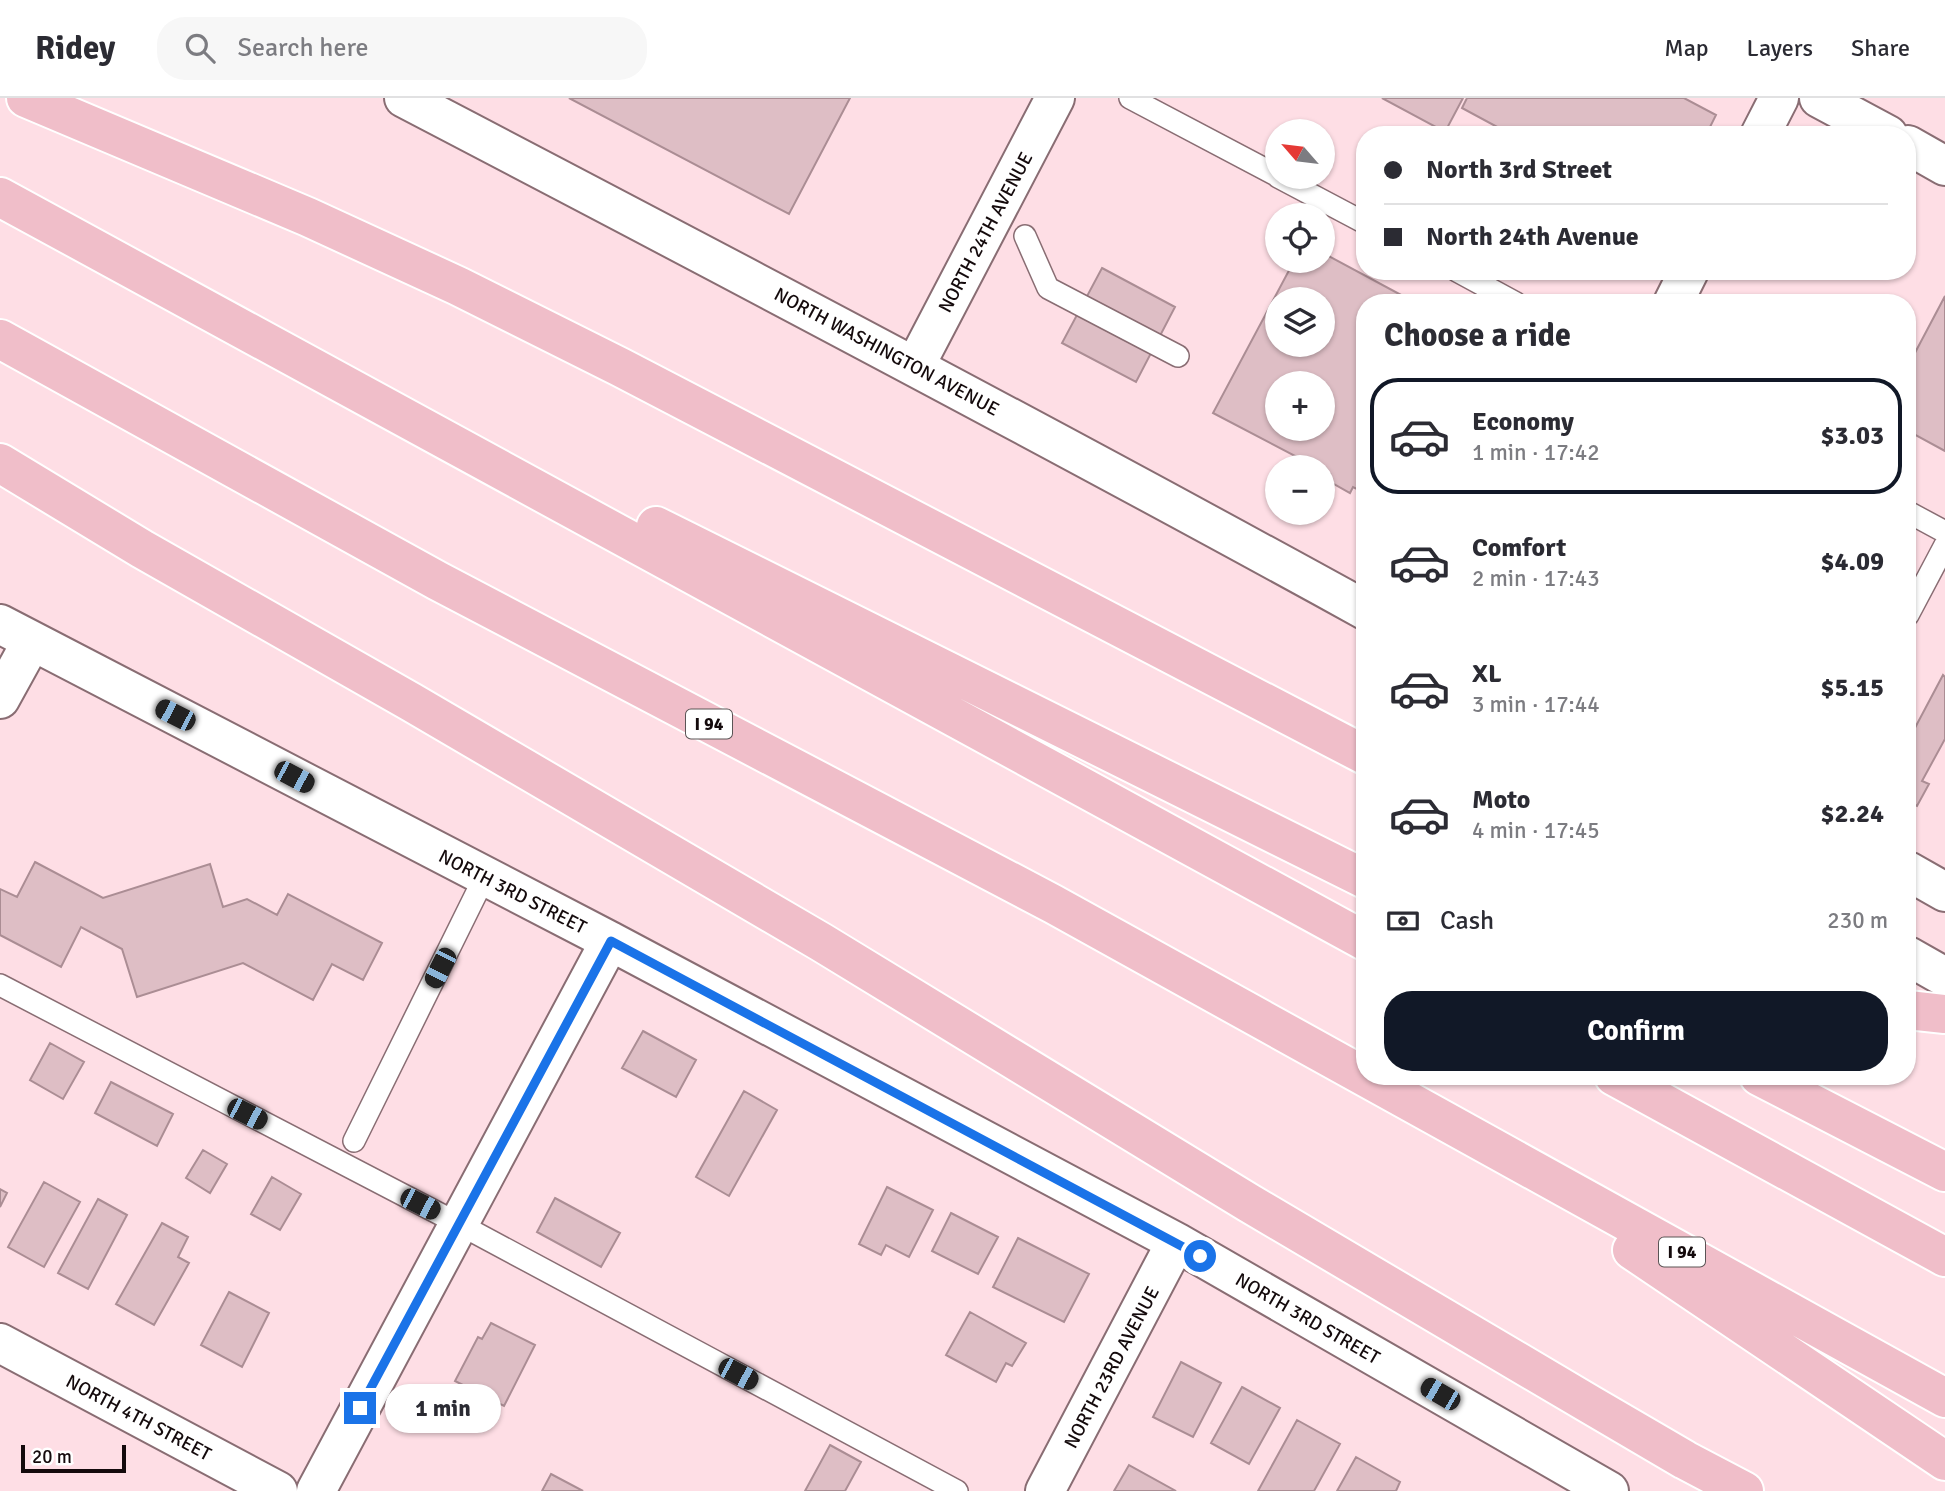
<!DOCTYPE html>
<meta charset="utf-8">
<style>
body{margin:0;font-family:Signika,sans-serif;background:#f7f7f7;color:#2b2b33;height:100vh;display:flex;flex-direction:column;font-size:26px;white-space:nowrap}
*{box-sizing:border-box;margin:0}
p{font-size:23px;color:#7c7c81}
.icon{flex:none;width:38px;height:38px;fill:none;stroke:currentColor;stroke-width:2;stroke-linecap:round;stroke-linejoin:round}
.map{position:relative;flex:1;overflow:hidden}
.sheet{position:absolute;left:1356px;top:196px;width:560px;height:791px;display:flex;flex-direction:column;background:#fff;border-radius:28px;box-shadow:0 2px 5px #0004}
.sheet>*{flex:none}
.guide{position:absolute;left:1356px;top:28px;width:560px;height:154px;border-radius:28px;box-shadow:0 2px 5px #0004;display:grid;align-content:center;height:154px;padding:0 28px;background:#fff}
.needle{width:46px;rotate:298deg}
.controls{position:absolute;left:1265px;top:21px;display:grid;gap:14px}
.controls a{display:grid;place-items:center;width:70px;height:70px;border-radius:50%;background:#fff;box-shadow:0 2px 5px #0004;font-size:35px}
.scale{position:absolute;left:21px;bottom:18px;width:105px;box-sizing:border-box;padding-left:7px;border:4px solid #140a0c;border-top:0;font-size:19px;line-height:24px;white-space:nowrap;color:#140a0c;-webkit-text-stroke:5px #fff;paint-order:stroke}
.end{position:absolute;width:32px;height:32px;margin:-16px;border:9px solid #1a73e8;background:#fff;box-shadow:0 0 0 4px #fff}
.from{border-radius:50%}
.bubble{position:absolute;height:49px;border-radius:24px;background:#fff;box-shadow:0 2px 5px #0004;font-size:23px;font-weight:800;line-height:49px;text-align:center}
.car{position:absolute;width:21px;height:42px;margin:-21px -10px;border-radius:9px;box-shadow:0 0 5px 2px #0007;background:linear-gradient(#222 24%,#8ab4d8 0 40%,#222 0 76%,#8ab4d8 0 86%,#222 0)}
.guide b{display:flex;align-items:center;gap:24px;height:66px;font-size:26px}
.guide b+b{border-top:2px solid #e1e1e2}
.guide i{width:18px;height:18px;background:#2b2b33}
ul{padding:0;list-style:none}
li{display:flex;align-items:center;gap:21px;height:116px;margin:0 14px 10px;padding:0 14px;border:4px solid transparent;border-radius:28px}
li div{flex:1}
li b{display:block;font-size:26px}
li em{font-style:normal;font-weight:800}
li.on{border-color:#111827}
li>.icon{width:63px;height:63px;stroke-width:1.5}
h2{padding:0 28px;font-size:32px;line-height:84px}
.pay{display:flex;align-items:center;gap:18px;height:77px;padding:0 28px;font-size:26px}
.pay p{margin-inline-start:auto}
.cta{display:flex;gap:14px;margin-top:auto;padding:14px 28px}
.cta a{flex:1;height:80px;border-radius:28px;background:#111827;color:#fff;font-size:28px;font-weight:800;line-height:80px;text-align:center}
header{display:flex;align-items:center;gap:42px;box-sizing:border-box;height:98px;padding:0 35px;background:#fff;border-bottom:2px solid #e1e1e2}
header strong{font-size:33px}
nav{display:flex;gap:38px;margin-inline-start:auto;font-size:24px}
.search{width:490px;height:63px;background:#f7f7f7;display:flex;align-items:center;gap:18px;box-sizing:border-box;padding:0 24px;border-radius:28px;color:#7c7c81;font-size:26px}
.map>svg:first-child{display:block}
.building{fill:#debec5;stroke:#ab8d94;stroke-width:2;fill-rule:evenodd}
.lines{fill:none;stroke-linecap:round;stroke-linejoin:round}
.service-casing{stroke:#896d73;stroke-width:24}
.minor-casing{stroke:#896d73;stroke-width:42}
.tertiary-casing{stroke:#896d73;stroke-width:42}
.motorway-casing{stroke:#fff;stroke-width:42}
.service{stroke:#fff;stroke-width:21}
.minor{stroke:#fff;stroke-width:38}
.tertiary{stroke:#fff;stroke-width:38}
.motorway{stroke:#f0bec9;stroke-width:38}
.route{stroke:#1a73e8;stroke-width:9}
.labels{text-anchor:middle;stroke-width:6;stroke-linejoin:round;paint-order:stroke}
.shield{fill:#fff;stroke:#5a5455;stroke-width:2}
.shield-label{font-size:18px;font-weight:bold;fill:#140a0c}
.street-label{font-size:19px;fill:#140a0c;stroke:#fff}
</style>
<header>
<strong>Ridey</strong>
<div class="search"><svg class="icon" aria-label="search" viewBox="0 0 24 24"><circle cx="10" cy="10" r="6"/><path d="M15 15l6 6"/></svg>Search here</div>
<nav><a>Map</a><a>Layers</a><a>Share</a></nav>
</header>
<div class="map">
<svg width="1945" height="1393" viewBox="0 0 1945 1393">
<rect width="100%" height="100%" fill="#fedee5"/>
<path class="building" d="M569 0H850L789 116Z
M1382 0H1463L1445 34Z
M1467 0H1684L1716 17 1706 37H1512L1462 10Z
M1323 155 1416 205H1365V395L1353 389 1350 395 1327 382 1330 376 1323 373V369H1316L1213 315 1294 163H1323ZM1278 201H1323V247H1278ZM1278 285H1323V331H1278Z
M1102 170 1175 209 1136 284 1062 245Z
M1945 198V353L1908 333V268Z
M1943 577 1945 579V641L1922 683 1929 686 1917 708 1911 705 1908 711V643Z
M35 764 103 800 210 766 223 809 247 801 277 817 288 796 382 845 363 882 332 866 313 902 243 865 137 899 122 851 81 829 61 869 0 837V791L17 799Z
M643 933 696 962 676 999 622 970Z
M50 945 84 964 63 1001 30 982Z
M111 984 173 1016 157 1048 95 1015Z
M744 993 777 1012 729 1098 696 1079Z
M203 1052 227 1066 210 1095 186 1080Z
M272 1079 301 1096 280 1132 251 1116Z
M44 1084 80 1104 44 1169 8 1149Z
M887 1089 933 1112 909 1159 886 1147 881 1157 859 1146Z
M0 1091 7 1095 0 1109Z
M555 1100 620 1135 601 1169 537 1134Z
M98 1101 127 1117 88 1191 58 1175Z
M951 1115 998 1139 978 1176 932 1153Z
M162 1125 188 1139 178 1159 189 1165 154 1227 116 1206Z
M1018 1140 1089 1176 1064 1224 993 1189Z
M229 1194 269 1215 242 1269 201 1247Z
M970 1214 1026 1245 1012 1268 1006 1265 996 1284 946 1257Z
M491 1225 535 1247 504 1308 455 1283 478 1239 482 1241Z
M1181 1264 1221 1285 1193 1339 1153 1319Z
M1242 1289 1280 1310 1249 1366 1211 1345Z
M1297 1322 1340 1346 1314 1393H1258Z
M830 1347 861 1364 845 1393H805Z
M1356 1359 1400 1384 1396 1393H1337Z
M1129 1367 1176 1393H1114Z
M551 1376 583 1393H542Z"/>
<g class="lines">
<defs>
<path id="service" d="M1130 0 1278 78
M1278 79 1365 125
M1025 138 1048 190 1178 258
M1457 173 1516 205
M1908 414 1945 434
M1908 517 1945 447
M0 887 459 1126 957 1393
M354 1043 485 778"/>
<path id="minor" d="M1760 37 1779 0
M1673 205 1689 173
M915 268 1055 0
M0 526 610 843 1176 1144 1609 1393
M0 601 32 543
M0 1245 278 1393
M316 1393 610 843
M1045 1393 1176 1144"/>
<path id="tertiary" d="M404 0C726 168 1047 337 1365 512
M1819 0 1888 37
M1908 47 1945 68
M1908 773 1945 794
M1908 858 1945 879"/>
<path id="motorway" d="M26 0 308 119 458 188 620 269 1365 657
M0 99 1365 843
M0 241 438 483 1053 806 1945 1300
M0 365 142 451 411 604 821 844 1249 1105 1591 1307 1685 1362 1744 1393
M656 428 1365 781
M1908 912 1945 916
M1614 978 1945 1159
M1759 978 1945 1074
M1632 1152 1945 1363"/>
</defs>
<use href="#service" class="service-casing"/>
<use href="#minor" class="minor-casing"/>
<use href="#tertiary" class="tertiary-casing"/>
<use href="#motorway" class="motorway-casing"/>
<use href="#service" class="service"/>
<use href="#minor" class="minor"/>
<use href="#tertiary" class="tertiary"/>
<use href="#motorway" class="motorway"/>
</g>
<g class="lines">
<path class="route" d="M360 1310 611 843 1200 1158"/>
</g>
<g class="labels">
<g class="shield">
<rect x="686" y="611.5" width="46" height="29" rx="5"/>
<rect x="1659" y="1139.5" width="46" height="29" rx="5"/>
</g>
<g class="shield-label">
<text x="709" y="632">I 94</text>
<text x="1682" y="1160">I 94</text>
</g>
<g class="street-label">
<text transform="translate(985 134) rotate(-62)" y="7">NORTH 24TH AVENUE</text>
<text transform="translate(887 253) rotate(28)" y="7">NORTH WASHINGTON AVENUE</text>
<text transform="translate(513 793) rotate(27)" y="7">NORTH 3RD STREET</text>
<text transform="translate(1308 1220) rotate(30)" y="7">NORTH 3RD STREET</text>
<text transform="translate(1111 1269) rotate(-62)" y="7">NORTH 23RD AVENUE</text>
<text transform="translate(139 1319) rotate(28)" y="7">NORTH 4TH STREET</text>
</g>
</g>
</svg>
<div class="controls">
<a><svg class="needle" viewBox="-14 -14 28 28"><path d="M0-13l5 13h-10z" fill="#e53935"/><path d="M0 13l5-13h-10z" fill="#7c7c81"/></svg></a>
<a><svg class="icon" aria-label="locate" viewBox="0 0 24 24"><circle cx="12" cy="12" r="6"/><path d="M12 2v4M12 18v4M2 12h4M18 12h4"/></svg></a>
<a><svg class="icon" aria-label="layers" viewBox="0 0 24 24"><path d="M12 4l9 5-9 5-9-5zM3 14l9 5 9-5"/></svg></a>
<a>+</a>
<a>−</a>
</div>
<div class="scale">20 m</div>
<i class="end from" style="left:1200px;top:1158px"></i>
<i class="end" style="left:360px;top:1310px"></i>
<div class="bubble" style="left:385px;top:1286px;width:116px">1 min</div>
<i class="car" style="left:175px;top:617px;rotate:297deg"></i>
<i class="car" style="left:294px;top:679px;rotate:118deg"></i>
<i class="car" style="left:440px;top:870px;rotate:207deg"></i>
<i class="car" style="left:247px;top:1016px;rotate:117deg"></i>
<i class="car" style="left:420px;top:1106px;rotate:117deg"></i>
<i class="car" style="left:738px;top:1276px;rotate:118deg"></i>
<i class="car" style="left:1440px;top:1296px;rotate:300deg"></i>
<div class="guide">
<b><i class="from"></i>North 3rd Street</b>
<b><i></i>North 24th Avenue</b>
</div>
<section class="sheet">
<h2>Choose a ride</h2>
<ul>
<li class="on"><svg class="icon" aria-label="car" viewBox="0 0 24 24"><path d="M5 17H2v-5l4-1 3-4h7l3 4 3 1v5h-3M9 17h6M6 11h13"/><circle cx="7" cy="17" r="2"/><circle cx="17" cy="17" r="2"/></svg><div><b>Economy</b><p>1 min · 17:42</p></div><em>$3.03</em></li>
<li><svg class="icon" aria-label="car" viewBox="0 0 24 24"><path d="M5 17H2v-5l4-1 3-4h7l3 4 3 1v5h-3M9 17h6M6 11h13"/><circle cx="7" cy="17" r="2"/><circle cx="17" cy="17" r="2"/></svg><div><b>Comfort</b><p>2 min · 17:43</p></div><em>$4.09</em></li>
<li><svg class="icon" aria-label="car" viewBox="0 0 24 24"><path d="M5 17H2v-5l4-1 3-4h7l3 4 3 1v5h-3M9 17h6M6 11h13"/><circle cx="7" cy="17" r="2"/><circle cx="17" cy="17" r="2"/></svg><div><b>XL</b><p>3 min · 17:44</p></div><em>$5.15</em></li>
<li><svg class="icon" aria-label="car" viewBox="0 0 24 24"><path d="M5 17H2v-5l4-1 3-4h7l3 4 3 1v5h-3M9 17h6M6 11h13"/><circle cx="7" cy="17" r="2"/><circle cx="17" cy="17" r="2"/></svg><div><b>Moto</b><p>4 min · 17:45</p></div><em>$2.24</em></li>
</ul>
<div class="pay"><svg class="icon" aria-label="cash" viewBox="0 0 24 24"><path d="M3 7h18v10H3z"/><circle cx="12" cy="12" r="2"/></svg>Cash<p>230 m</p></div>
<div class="cta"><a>Confirm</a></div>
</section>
</div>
